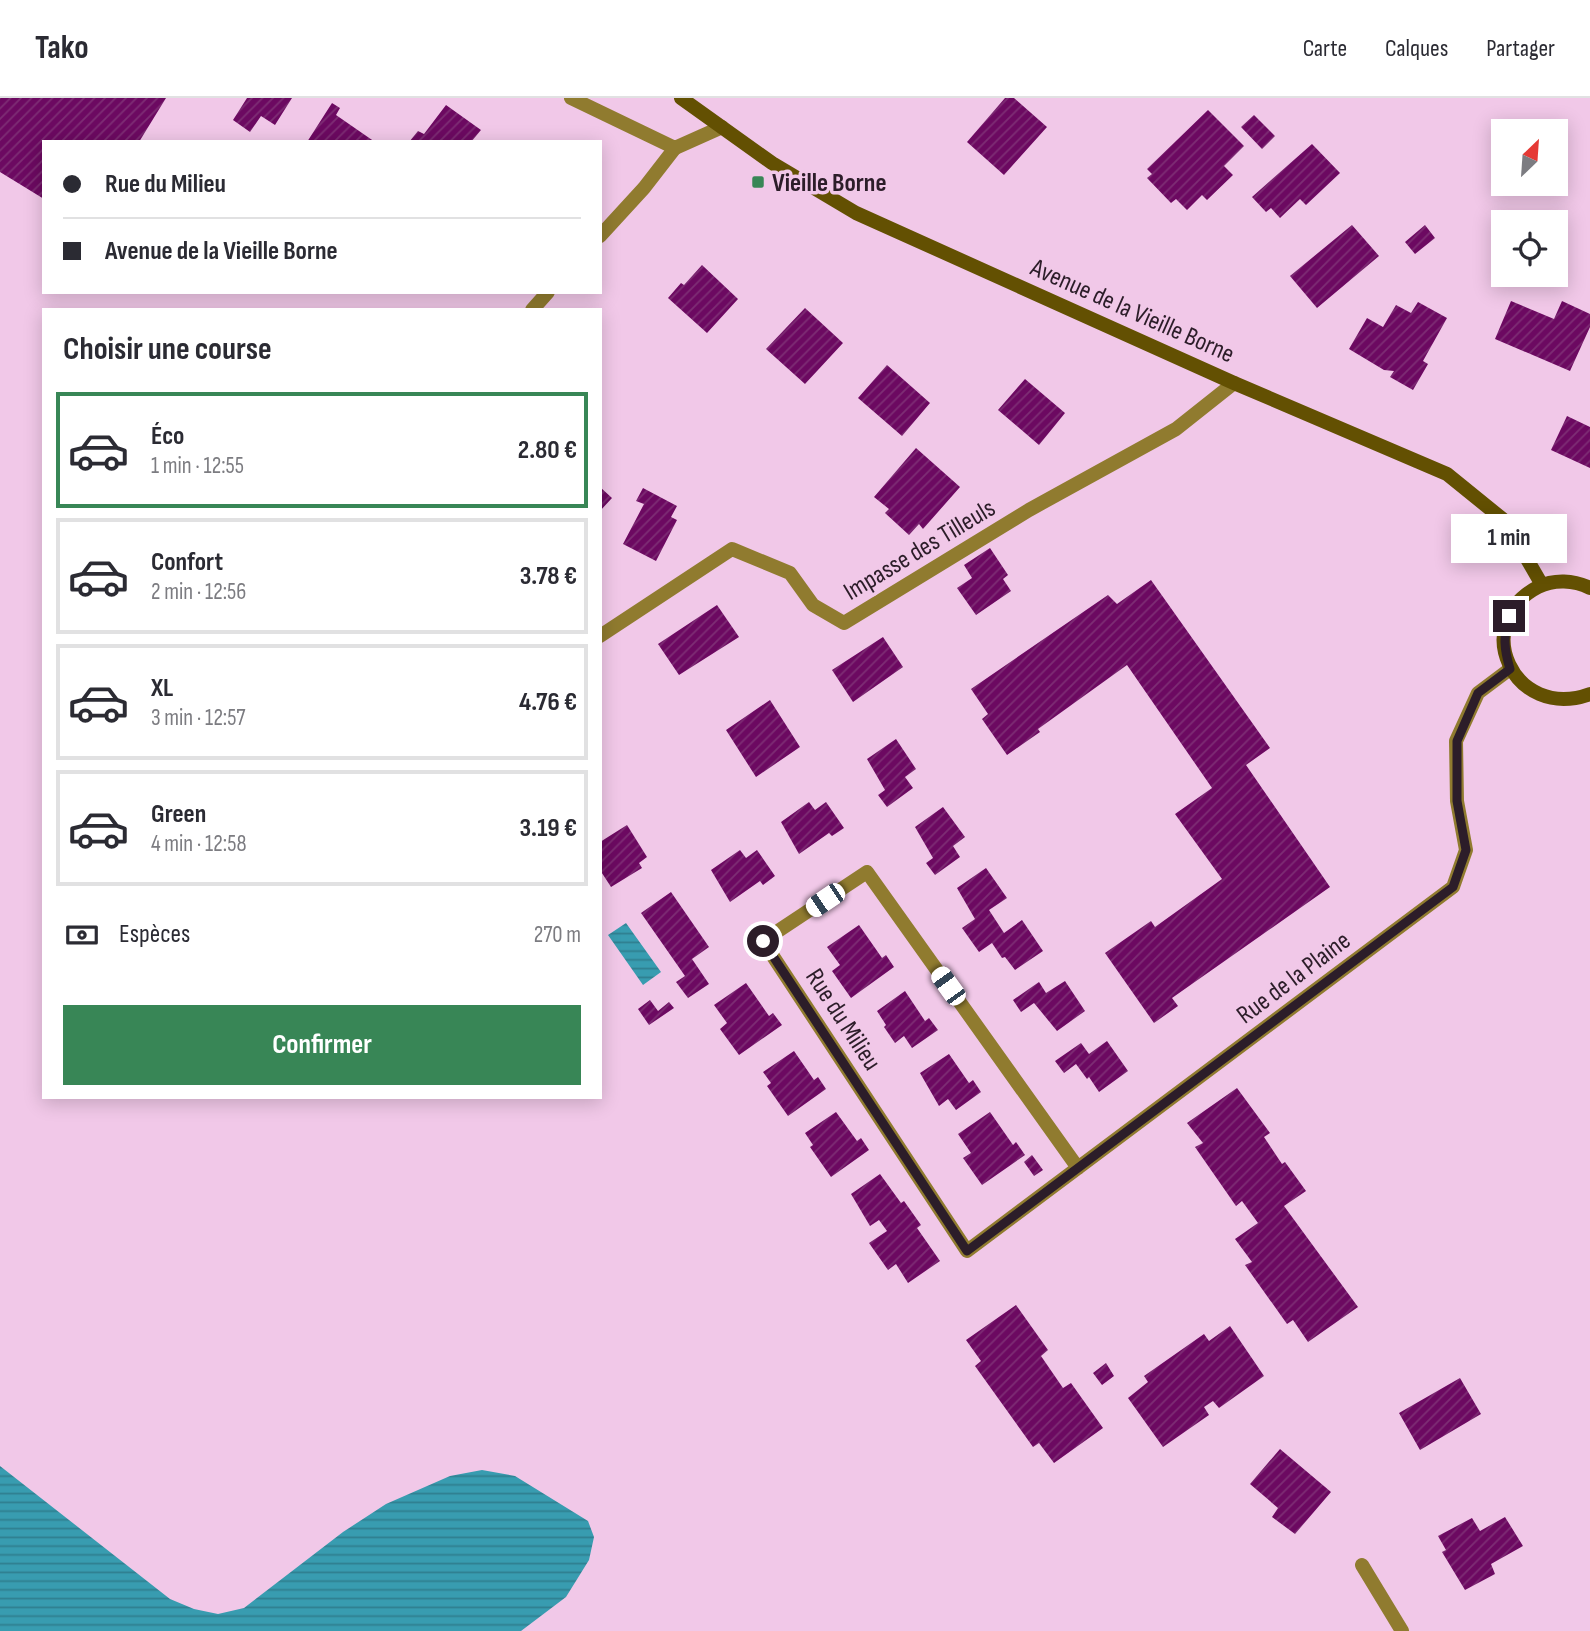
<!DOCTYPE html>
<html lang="fr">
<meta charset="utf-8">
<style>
body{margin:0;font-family:"Sofia Sans Condensed",sans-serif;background:#f2f2f3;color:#2b2b33;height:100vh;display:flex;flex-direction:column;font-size:26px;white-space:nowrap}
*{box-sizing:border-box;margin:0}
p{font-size:23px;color:#7c7c81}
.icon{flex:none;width:38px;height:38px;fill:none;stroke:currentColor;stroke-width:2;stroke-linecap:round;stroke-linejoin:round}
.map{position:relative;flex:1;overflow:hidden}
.sheet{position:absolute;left:42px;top:210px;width:560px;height:791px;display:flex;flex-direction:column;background:#fff;border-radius:0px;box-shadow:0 4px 18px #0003}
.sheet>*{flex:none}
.top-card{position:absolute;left:42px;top:42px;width:560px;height:154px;border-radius:0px;box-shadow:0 4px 18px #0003;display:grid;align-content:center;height:154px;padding:0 21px;background:#fff}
.needle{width:46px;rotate:25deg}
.fabs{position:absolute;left:1491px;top:21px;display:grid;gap:14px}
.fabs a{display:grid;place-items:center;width:77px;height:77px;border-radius:0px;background:#fff;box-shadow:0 4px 18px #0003;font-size:35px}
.end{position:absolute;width:32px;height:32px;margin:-16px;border:9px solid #2c1d29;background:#fff;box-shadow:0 0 0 4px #fff}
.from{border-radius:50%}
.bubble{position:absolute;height:49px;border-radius:0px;background:#fff;box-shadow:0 4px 18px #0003;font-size:23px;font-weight:700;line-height:49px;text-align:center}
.car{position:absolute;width:21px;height:42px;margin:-21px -10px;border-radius:9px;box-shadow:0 0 5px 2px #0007;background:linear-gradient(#fff 24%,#345 0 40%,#fff 0 76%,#345 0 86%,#fff 0)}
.top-card b{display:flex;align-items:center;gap:24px;height:66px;font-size:26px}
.top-card b+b{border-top:2px solid #e1e1e2}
.top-card i{width:18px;height:18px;background:#2b2b33}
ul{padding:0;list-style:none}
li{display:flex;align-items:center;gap:21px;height:116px;margin:0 14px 10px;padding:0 7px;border:4px solid #e1e1e2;border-radius:0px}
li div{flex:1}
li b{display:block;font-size:26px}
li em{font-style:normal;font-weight:700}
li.active{border-color:#388656}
li>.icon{width:63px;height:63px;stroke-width:1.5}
h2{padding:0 21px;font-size:32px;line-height:84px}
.pay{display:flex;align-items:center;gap:18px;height:77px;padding:0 21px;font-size:26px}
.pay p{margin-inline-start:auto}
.primary-button{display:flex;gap:14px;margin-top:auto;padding:14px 21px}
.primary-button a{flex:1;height:80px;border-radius:0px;background:#388656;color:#fff;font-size:28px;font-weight:700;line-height:80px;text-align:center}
header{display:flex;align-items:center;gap:42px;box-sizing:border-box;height:98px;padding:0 35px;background:#fff;border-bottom:2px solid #e1e1e2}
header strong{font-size:33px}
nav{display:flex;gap:38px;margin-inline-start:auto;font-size:24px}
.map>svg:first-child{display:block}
.water{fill:url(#water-rules)}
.building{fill:url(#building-hatch)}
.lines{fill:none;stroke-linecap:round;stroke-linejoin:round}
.lane{stroke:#907b2f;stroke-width:14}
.street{stroke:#907b2f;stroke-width:14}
.secondary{stroke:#635002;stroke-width:14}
.route{stroke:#2c1d29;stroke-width:9}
.poi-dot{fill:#388656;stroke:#f1c8e8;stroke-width:2.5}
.labels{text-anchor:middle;stroke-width:7;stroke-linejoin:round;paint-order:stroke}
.poi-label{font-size:26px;font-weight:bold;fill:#2c1d29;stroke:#f1c8e8;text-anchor:start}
.street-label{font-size:26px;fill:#2c1d29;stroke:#f1c8e8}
</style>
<header>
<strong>Tako</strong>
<nav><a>Carte</a><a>Calques</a><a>Partager</a></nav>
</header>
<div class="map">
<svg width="1590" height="1533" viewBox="0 0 1590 1533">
<defs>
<pattern id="water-rules" width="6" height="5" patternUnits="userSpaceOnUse" patternTransform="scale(1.75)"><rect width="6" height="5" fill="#389cb0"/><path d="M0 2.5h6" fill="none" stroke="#2f7f8f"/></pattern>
<pattern id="building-hatch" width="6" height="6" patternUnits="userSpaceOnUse" patternTransform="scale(1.75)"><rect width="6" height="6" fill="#6c0961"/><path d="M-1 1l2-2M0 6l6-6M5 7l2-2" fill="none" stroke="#7d2d74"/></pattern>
</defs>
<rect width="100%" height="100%" fill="#f1c8e8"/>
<path class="water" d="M626 825 661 874 643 887 608 837Z
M0 1368 170 1501 194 1511 218 1516 244 1510 343 1434 386 1406 450 1378 482 1372 515 1378 588 1423 594 1439 589 1462 566 1499 521 1533H0Z"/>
<path class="building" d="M0 0H166L139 44H44V101L0 74Z
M247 0H292L275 27 261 18 250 34 233 22Z
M1005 0H1014L1047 29 1004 77 967 44Z
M332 5 340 10 336 17 375 44H307Z
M446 7 481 32 471 44H409L418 33 424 36Z
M1208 12 1244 48 1224 68 1233 77 1207 102 1202 97 1187 112 1176 101 1171 105 1147 80 1152 76 1147 71Z
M1254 17 1275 38 1262 51 1241 29Z
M1312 46 1340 75 1306 107 1300 101 1280 120 1271 110 1266 114 1252 99Z
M1352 127 1379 158 1317 210 1290 178Z
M1425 127 1435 140 1415 156 1405 144Z
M702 167 738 201 707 235 668 200 681 185 684 187Z
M1511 203 1554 221 1562 203 1590 216V229L1570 273 1495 241Z
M1418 204 1447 220 1423 263 1428 266 1413 292 1390 279 1394 273 1384 272 1349 251 1367 220 1383 229 1396 207 1411 215Z
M805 210 843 245 805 286 766 251Z
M887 267 930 305 902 338 858 300Z
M1025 281 1065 315 1039 347 998 312Z
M1567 318 1590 329V370L1551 352Z
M916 350 960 389 923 431 919 426 909 437 885 415 889 411 874 399Z
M600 389 612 400 600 413Z
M643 390 677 408 671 419 677 422 656 463 623 446 644 406 636 403Z
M990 450 1008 477 1003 481 1011 493 976 517 957 490 972 480 964 467Z
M1151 482 1270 650 1246 667 1330 789 1172 900 1178 908 1154 925 1105 855 1151 823 1155 829 1222 781 1175 716 1212 690 1127 567 1038 631 1040 634 1007 657 982 621 988 616 971 591 1108 497 1117 506Z
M717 507 739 539 679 577 658 546Z
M883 539 903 569 853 604 832 572Z
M770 602 800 649 756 679 726 632Z
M896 641 916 671 905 679 913 690 887 709 878 697 885 692 867 661Z
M809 704 815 712 826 704 844 730 832 738 829 735 799 756 781 724Z
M943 709 965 739 953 748 960 759 935 777 926 765 933 760 915 729Z
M627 727 647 759 639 765 642 770 611 789 600 772V744Z
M740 752 746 760 757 752 775 778 763 787 760 783 730 804 711 772Z
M986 770 1007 800 989 812 1004 835 1022 822 1043 853 1015 872 1005 859 1002 860 992 845 979 854 962 830 975 821 957 790Z
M671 794 709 849 692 861 709 886 688 900 676 884 685 878 641 815Z
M859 827 882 860 886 857 894 869 851 900 832 873 840 867 827 849Z
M1065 883 1085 913 1057 933 1034 905 1021 914 1013 902 1039 884 1046 895Z
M746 885 769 918 773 915 782 927 739 957 720 931 727 925 714 907Z
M905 893 925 923 929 920 938 932 912 950 904 938 895 945 884 929 886 927 877 913Z
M650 902 658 913 669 904 674 910 649 927 638 911Z
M1107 943 1128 973 1099 994 1089 979 1087 981 1076 966 1064 975 1055 963 1081 945 1089 956Z
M794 953 814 982 818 979 826 991 788 1018 767 988 771 985 763 974Z
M949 956 969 985 973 982 981 994 956 1012 948 1001 939 1008 920 975Z
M1237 990 1270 1035 1264 1039 1282 1066 1285 1064 1306 1093 1284 1108 1358 1209 1308 1244 1293 1222 1287 1226 1245 1167 1252 1164 1235 1141 1258 1125 1242 1103 1236 1108 1195 1049 1203 1045 1187 1025Z
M836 1014 857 1043 861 1040 869 1052 831 1079 810 1049 813 1047 805 1035Z
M990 1014 1013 1047 1016 1044 1025 1057 982 1087 963 1060 971 1055 958 1036Z
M1032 1057 1043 1072 1034 1078 1024 1064Z
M880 1076 901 1105 904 1103 921 1127 917 1130 940 1163 908 1185 896 1166 888 1172 869 1145 887 1133 879 1122 870 1128 851 1096Z
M1016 1207 1048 1252 1041 1258 1063 1290 1071 1285 1103 1330 1054 1365 1039 1345 1033 1349 975 1268 981 1263 966 1242Z
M1230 1228 1264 1278 1219 1310 1213 1303 1204 1309 1209 1317 1163 1349 1128 1300 1148 1284 1144 1278 1204 1236 1209 1243Z
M1106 1265 1114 1278 1102 1287 1093 1275Z
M1460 1280 1481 1316 1420 1352 1399 1315Z
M1280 1351 1331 1394 1295 1436 1272 1419 1278 1410 1250 1386Z
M1505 1419 1523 1448 1491 1466 1495 1476 1465 1492 1442 1454 1446 1452 1438 1438 1472 1420 1480 1433Z"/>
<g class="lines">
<path class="lane" d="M600 138 644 90 675 50
M532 212 548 194
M600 538 732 451 790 475 813 507 844 525 1029 412 1176 331 1234 285
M1078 1070 867 774 763 843 967 1153 1453 789 1466 752 1457 703 1456 643 1478 595 1510 571
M1362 1467 1402 1533"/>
<path class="street" d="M571 0 675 50 722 29"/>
<path class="secondary" d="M681 0 772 65 856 115 1234 285 1447 376 1505 423 1542 487
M1590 490C1574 482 1554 481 1538 489 1469 525 1513 624 1590 596"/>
</g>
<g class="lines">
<path class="route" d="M763 843 967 1153 1453 789 1466 752 1457 703V643L1478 595 1510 571C1504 551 1503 538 1509 518"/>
</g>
<rect class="poi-dot" x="751" y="77" width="14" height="14" rx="3.5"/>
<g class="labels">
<g class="poi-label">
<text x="772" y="93">Vieille Borne</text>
</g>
<g class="street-label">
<text transform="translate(1133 212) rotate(24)" y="9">Avenue de la Vieille Borne</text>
<text transform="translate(919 451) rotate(-31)" y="9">Impasse des Tilleuls</text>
<text transform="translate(1293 879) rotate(-37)" y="9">Rue de la Plaine</text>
<text transform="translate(844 921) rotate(57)" y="9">Rue du Milieu</text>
</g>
</g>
</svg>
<div class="fabs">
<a><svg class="needle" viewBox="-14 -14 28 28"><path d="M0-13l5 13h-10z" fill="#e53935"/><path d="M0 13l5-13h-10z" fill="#7c7c81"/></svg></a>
<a><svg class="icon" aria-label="locate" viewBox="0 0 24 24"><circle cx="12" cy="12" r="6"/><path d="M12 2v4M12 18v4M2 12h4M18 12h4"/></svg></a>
</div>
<i class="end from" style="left:763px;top:843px"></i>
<i class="end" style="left:1509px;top:518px"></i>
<div class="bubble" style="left:1451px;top:416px;width:116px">1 min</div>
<i class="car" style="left:825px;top:802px;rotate:236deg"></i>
<i class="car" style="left:948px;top:888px;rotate:324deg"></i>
<div class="top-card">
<b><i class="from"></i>Rue du Milieu</b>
<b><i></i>Avenue de la Vieille Borne</b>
</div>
<section class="sheet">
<h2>Choisir une course</h2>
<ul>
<li class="active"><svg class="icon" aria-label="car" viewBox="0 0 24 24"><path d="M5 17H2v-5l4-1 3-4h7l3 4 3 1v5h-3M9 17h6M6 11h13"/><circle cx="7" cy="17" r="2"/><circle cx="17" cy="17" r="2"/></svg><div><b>Éco</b><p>1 min · 12:55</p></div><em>2.80 €</em></li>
<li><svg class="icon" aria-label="car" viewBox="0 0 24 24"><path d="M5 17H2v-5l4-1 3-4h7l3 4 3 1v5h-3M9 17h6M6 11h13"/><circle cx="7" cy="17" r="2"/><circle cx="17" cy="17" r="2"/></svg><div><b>Confort</b><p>2 min · 12:56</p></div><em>3.78 €</em></li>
<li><svg class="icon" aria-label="car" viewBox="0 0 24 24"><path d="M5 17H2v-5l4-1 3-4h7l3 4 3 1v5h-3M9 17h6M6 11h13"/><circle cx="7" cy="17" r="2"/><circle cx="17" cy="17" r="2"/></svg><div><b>XL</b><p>3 min · 12:57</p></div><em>4.76 €</em></li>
<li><svg class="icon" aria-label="car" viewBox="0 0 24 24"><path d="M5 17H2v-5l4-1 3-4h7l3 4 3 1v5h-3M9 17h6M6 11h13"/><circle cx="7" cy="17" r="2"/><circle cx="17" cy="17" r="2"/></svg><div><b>Green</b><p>4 min · 12:58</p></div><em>3.19 €</em></li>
</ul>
<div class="pay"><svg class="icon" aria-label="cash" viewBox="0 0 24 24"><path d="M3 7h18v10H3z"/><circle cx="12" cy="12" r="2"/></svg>Espèces<p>270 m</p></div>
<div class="primary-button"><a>Confirmer</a></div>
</section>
</div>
